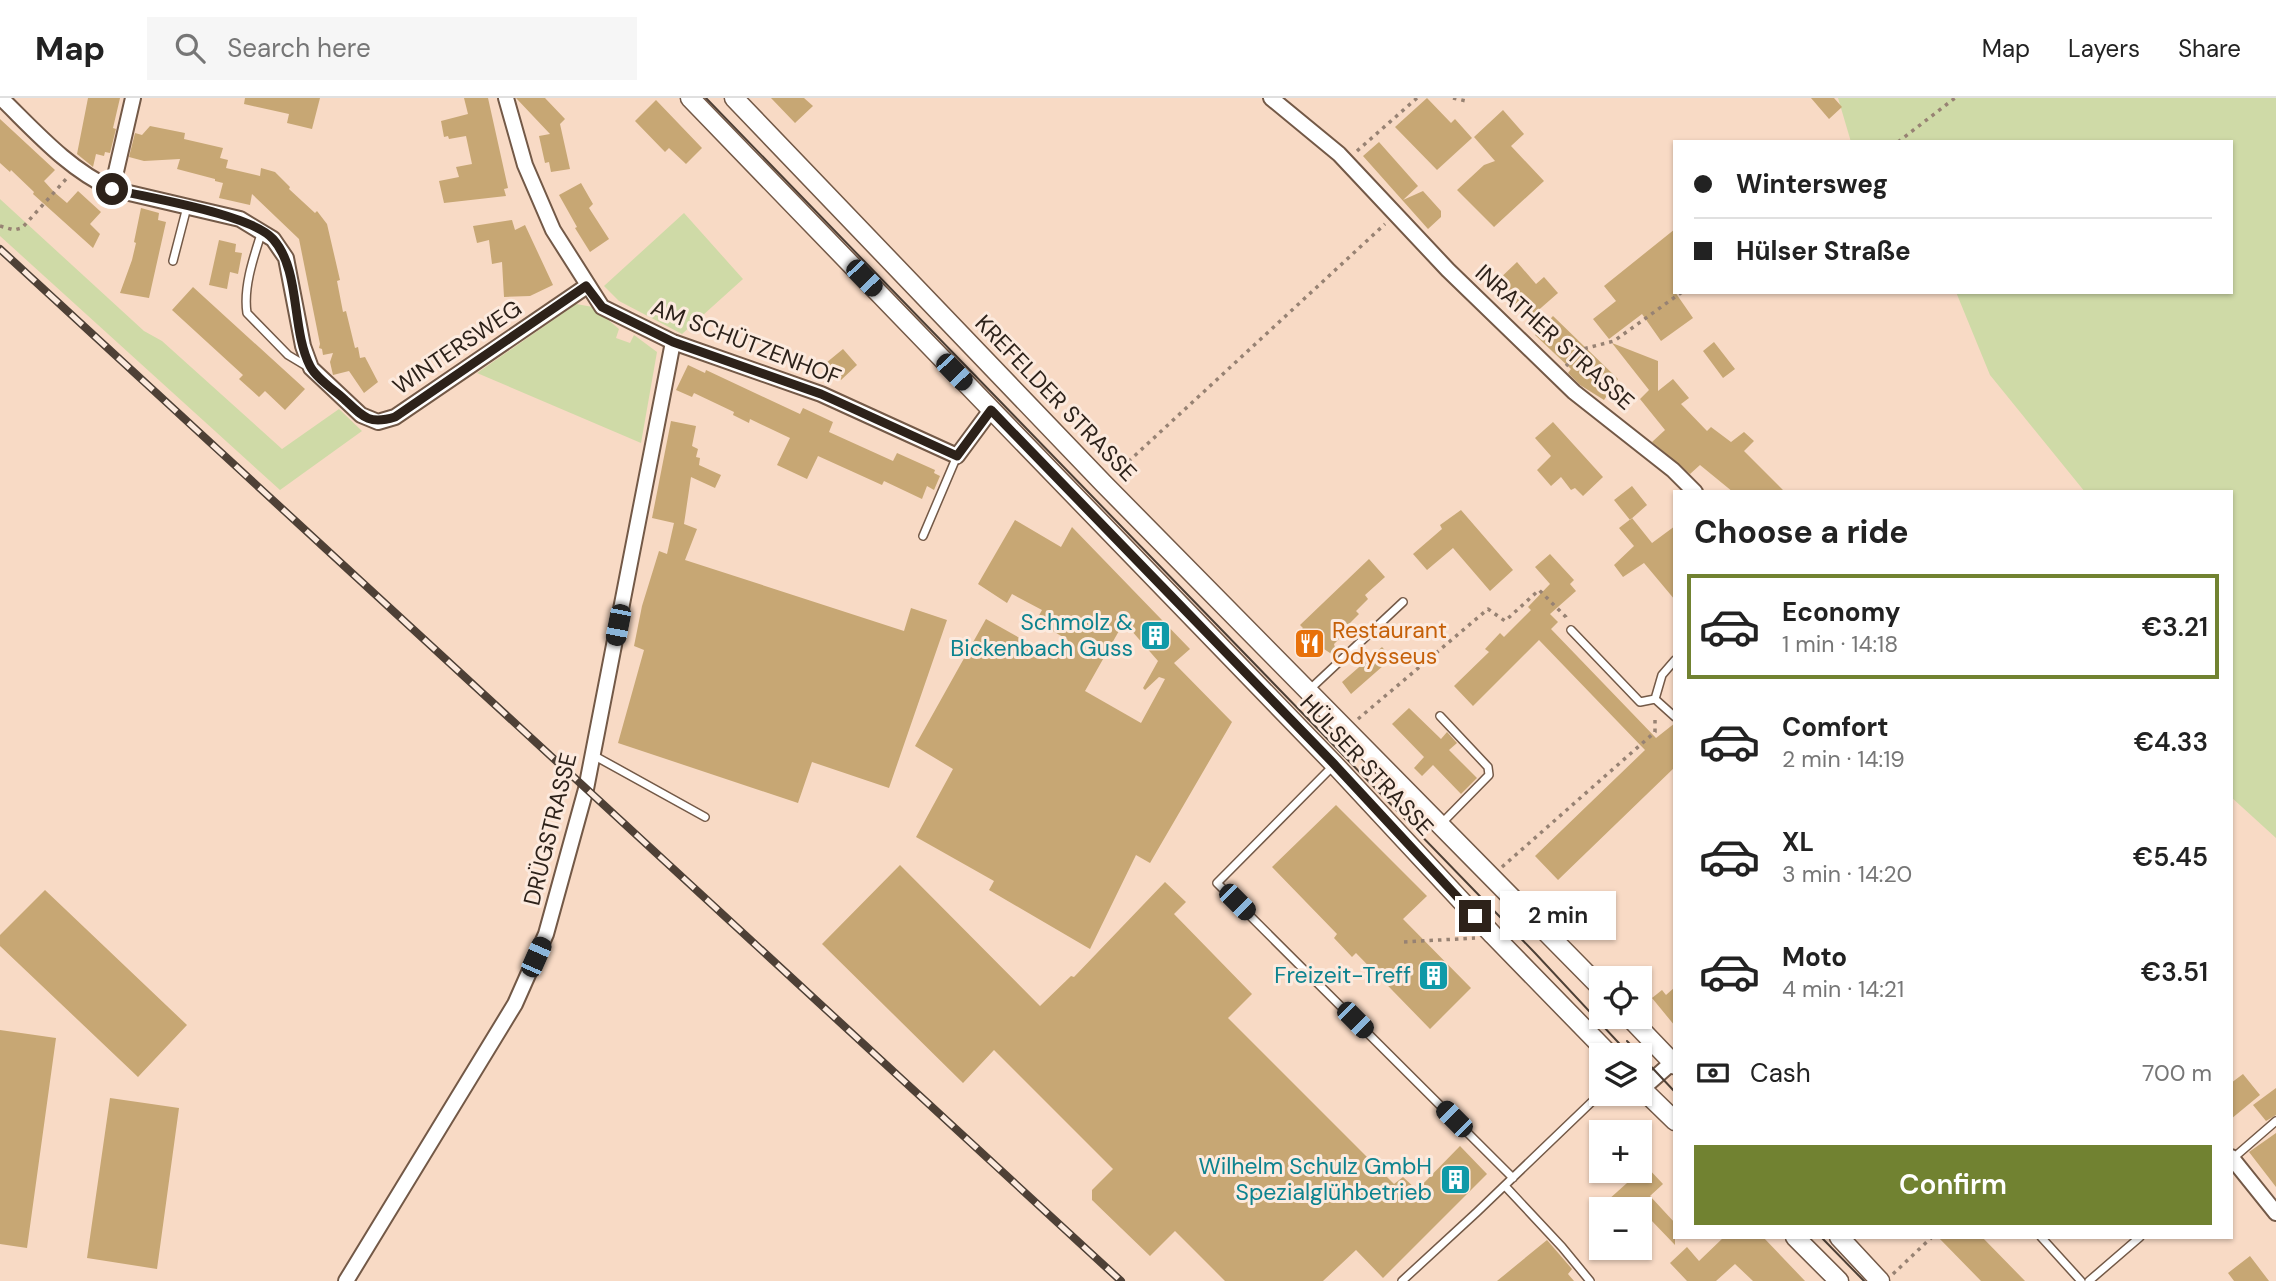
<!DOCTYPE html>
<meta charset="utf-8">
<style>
body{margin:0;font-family:"DM Sans",sans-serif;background:#f6f6f6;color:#222;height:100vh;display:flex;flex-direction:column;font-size:26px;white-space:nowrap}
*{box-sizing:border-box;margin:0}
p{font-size:23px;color:#767676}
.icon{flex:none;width:38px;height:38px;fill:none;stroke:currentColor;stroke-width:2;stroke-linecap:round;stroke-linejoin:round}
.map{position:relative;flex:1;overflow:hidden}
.details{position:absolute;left:1673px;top:392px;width:560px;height:749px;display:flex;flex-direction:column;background:#fff;border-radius:0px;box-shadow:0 2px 5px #0004}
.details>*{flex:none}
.guide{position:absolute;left:1673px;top:42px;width:560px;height:154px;border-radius:0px;box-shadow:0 2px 5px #0004;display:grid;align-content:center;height:154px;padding:0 21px;background:#fff}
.buttons{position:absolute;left:1589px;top:868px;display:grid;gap:14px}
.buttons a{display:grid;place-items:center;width:63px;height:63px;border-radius:0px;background:#fff;box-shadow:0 2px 5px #0004;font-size:35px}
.end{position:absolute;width:32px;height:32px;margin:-16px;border:9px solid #2d221a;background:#fff;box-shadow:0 0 0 4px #fff}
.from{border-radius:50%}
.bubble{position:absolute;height:49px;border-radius:0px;background:#fff;box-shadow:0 2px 5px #0004;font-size:23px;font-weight:600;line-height:49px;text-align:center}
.car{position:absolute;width:21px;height:42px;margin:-21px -10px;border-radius:9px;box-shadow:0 0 5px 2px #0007;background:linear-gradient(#222 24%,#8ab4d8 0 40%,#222 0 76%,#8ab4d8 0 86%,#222 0)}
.guide b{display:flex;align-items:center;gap:24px;height:66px;font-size:26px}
.guide b+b{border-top:2px solid #e0e0e0}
.guide i{width:18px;height:18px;background:#222}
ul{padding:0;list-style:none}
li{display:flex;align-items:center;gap:21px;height:105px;margin:0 14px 10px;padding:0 7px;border:4px solid transparent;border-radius:0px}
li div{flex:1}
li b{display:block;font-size:26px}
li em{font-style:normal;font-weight:600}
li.active{border-color:#718231}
li>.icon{width:63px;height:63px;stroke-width:1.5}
h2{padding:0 21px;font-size:32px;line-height:84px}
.pay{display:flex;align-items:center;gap:18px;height:77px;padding:0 21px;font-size:26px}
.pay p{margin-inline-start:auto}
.button{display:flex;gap:14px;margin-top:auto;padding:14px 21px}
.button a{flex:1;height:80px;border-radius:0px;background:#718231;color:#fff;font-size:28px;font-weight:600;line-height:80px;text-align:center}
header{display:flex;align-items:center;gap:42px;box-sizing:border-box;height:98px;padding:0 35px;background:#fff;border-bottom:2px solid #e0e0e0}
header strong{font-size:33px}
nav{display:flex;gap:38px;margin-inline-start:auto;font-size:24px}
.search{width:490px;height:63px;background:#f6f6f6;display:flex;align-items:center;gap:18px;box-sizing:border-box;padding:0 24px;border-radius:0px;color:#767676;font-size:26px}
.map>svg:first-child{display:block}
.green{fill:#cfdaa7}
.building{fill:#c7a774;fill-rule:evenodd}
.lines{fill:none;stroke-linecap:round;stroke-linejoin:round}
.service-casing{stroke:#735947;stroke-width:10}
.minor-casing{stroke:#735947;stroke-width:18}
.tertiary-casing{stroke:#735947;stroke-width:21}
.path{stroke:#978273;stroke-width:3.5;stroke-dasharray:3.5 5;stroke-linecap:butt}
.service{stroke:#fff;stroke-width:7}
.minor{stroke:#fff;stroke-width:14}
.tertiary{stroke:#fff;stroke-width:18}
.tram{stroke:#4e4036;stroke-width:2}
.rail-casing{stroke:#4e4036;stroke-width:8}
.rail{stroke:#fceade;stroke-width:5;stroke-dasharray:16;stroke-linecap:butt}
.route{stroke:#2d221a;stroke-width:9}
.labels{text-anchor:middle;stroke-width:6;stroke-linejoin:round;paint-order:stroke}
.street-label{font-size:23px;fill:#2d221a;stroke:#fceade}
.culture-label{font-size:23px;fill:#0d838f;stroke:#fceade;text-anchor:end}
.food-label{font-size:23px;fill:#c56008;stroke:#fceade;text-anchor:start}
</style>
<header>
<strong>Map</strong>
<div class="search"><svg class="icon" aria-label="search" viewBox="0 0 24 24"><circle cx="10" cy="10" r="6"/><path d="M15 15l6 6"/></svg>Search here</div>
<nav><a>Map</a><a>Layers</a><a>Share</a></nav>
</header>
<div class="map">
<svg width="2276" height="1183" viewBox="0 0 2276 1183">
<rect width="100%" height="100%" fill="#f8dac5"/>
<path class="green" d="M1838 0H2276V740L2231 699V394H2085L1990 277 1956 194H2231V44H1851Z
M0 101 144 233 162 243 282 351 339 311 362 333 280 392 0 138Z
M684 115 743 181 682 236 619 203 604 188Z
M576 206 593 209 619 231 616 240 630 245 634 237 657 254 641 345 477 275Z"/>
<path class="building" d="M88 0H120L113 30 116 31 110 55 105 54 104 58 96 56 93 69 77 56Z
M245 0H320L312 31 287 25 289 16 244 6Z
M464 0H488L508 90 504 91 506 98 444 105 439 83 459 79 456 69 472 66 466 38 449 41 448 38 444 39 441 23 468 16Z
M516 0H545L565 21 560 26 570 71 551 74 549 64 545 65 539 38 550 36Z
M771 0H804L813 8 795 25Z
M1427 0 1451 25 1455 21 1472 40 1437 72 1395 29Z
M1811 0H1834L1842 9 1829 21Z
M656 2 702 50 686 66 669 50 665 54 635 23Z
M1503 12 1524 36 1511 48 1544 83 1494 129 1457 92 1484 67 1495 63 1474 39Z
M0 21 55 72 44 83 54 94 67 105 78 93 101 114 90 126 100 136 93 150 33 96 34 94 11 72 10 74 0 65Z
M150 28 185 35 184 41 223 50 220 60 228 62 226 70 260 78 261 70 275 74 290 89 289 91 315 115 317 113 327 126 340 182 337 183 343 214 346 213 355 250 358 249 360 260 365 259 378 284 364 295 349 273 333 277 330 264 333 255 323 257 322 251 319 250 320 246 299 141 252 96 250 107 219 100 223 85 215 83V81L177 71 180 61 144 63 129 59 135 35 142 37Z
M1379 44 1418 88 1403 102 1423 93 1441 113V119L1428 131 1363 58Z
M581 85 593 106 589 110 609 141 590 154 575 130 577 129 559 97Z
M141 110 159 115 158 122 166 124 149 200 120 195 132 162 136 145 134 144Z
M512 122 515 132 525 127 553 187 530 198 504 199 502 164 492 166 489 142 477 145 473 128Z
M1675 131V194L1693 220 1661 243 1642 216 1609 241 1593 221 1616 203 1604 188Z
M219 142 236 146 235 154 242 155 238 176 230 174 227 191 209 187Z
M1517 164 1536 186 1544 179 1558 195 1534 216 1521 201 1515 207 1495 185Z
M193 189 305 291 285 312 265 293 259 299 239 281 243 277 172 212Z
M1553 218 1618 281 1604 302 1580 287 1568 275 1571 271 1535 237Z
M1714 244 1735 271 1723 280 1703 253Z
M1612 245 1658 263V293L1673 281 1689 300 1681 306 1707 333 1711 329 1731 344 1744 334 1754 343 1744 353 1785 394H1733L1700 367 1690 376 1652 344 1665 332 1640 301 1649 292Z
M843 251 857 267 841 282 826 265Z
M688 267 705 275 706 272 800 316 803 310 833 324 829 334 893 363 897 355 935 372 934 375 940 378 934 392 927 388 922 401 884 383 882 387 818 358 807 381 777 367 790 340 750 321 749 325 733 317 734 314 694 295 692 299 676 292Z
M671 323 696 328 692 348 698 351 696 359 700 360 699 367 721 377 715 390 691 379 684 426 697 431 685 462 904 533 911 510 947 522 889 690 812 664 798 705 618 645 644 552 634 548 642 508 659 453 667 456 674 425 652 420Z
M1553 324 1603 379 1583 398 1575 390 1571 392 1561 379 1551 388 1537 372 1551 358 1535 340Z
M1632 388 1647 407 1630 422 1614 402Z
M1461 412 1513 472 1490 493 1453 450 1427 472 1413 456 1442 431 1440 427Z
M1632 420 1652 445 1675 428V502L1644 465 1623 479 1614 467 1634 448 1619 430Z
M1015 422 1061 449 1072 429 1190 551 1174 565 1232 624 1150 765 1136 757 1090 851 989 792 994 783 916 739 953 671 915 648 986 521 1057 561 1068 542 1036 523 1042 512 1012 496 1007 505 978 486ZM1124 524 1158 563 1143 590 1145 592 1159 579 1165 581 1141 625 1085 593Z
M1550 456 1574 482 1570 486 1576 493 1550 516 1558 524 1551 531 1656 640 1675 625V669L1558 782 1535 758 1645 652 1539 542 1473 608 1454 588 1489 554 1485 551 1500 535 1504 539 1531 512 1528 509 1550 486 1535 469Z
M1369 461 1385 479 1365 497 1368 501 1356 513 1359 516 1341 534 1344 536 1334 546 1337 557 1336 559 1324 551 1318 557H1311L1297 542V536L1303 530 1300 527Z
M1382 549 1392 560 1351 596 1342 584Z
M1409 610 1441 641 1447 634 1457 645 1449 652 1477 680 1461 696 1433 667 1422 678 1414 670 1424 659 1392 626Z
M1336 707 1427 798 1403 821 1471 890 1430 931 1356 855 1352 859 1334 840 1337 836 1272 769Z
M900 767 1040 908 1071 878 1074 879 1165 784 1186 804 1174 816 1252 896 1228 920 1394 1086 1403 1079 1417 1092 1460 1048 1487 1076 1383 1180 1356 1152 1323 1183H1225L1175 1133 1150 1158 1092 1102V1092L1113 1071 994 952 963 985 822 846Z
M45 792 187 927 138 979 0 848V837Z
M1675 889V928L1652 900 1662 892 1666 897Z
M0 932 56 940 27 1150 0 1146Z
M2243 976 2260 997 2231 1021V985Z
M2276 990V1017L2266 1023 2253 1007Z
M110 1000 179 1010 157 1171 87 1160Z
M2276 1035V1089L2249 1054Z
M1646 1068 1663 1086 1650 1098 1675 1125V1147L1650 1121 1640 1130V1111H1598Z
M1724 1139H1763L1805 1183H1753L1735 1166 1716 1183H1687L1670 1165 1687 1149 1699 1163Z
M1938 1139H1982L2025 1183H1981Z
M1547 1142 1572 1171 1568 1176 1574 1183H1497Z
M2250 1158 2269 1183H2234L2228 1175Z"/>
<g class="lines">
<defs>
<path id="service" d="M262 133C254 158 243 189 247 215L288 257 308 269
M173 163 187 109
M923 438 957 358
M1571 532 1640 604 1655 601 1662 577 1675 562
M1308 593 1403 504
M1655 601 1675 619
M593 657 705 719
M1334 667 1217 785 1513 1080
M1440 727 1489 677 1488 669 1440 618
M2231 1062 2276 1023
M1505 1088 1562 1149 1590 1183
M2041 1139 2081 1183
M1402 1183 1477 1114 1601 995
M2089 1183 2140 1139"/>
<path id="minor" d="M1 0C35 33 68 71 112 91L240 121 273 141 286 160 303 248 311 270 361 317 378 324 395 319 587 188
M506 0 525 67 553 132 602 209 673 244 821 296 957 358 991 312
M1271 0 1339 56 1448 172 1574 294 1673 372 1695 394
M112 91 133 0
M1642 991 1675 962
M2231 1059 2276 1115
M346 1183 515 906 546 836 586 691 673 244"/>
<path id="tertiary" d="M690 0 1334 666 1493 837 1610 957
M734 0 1104 386 1601 890
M1629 919 1675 967
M1640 989 1675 1023
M1795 1139 1839 1183
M1839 1139 1880 1183"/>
</defs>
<use href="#service" class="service-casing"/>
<use href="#minor" class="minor-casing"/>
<use href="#tertiary" class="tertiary-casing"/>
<path class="path" d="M1453 0 1466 3
M1898 44 1955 0
M1357 53 1417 0
M0 128 14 132 22 130 67 80
M1566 268 1583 251 1614 243 1682 194
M1116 375 1385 126
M1358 621 1488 511 1505 523 1539 492 1566 519 1568 523
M1502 769 1655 634V618
M1404 844 1475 840
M1893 1176 1932 1139"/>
<use href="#service" class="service"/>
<use href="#minor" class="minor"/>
<use href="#tertiary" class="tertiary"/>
<path class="tram" d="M706 0 1535 855 1630 957
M1627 943 1675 994
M1821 1139 1864 1183"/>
<defs>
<path id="rail" d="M0 151 1121 1183"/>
</defs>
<use href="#rail" class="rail-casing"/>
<use href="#rail" class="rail"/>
</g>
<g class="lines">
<path class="route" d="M112 91C148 100 251 116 273 141 301 172 291 231 310 268 316 280 334 292 344 301 363 319 369 327 395 319L586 188 602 209 673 244 821 296 957 358 991 312 1334 666 1475 818"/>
</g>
<defs>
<symbol id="building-square" viewBox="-11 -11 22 22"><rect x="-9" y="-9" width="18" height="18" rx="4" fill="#0f9aa8" stroke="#fceade"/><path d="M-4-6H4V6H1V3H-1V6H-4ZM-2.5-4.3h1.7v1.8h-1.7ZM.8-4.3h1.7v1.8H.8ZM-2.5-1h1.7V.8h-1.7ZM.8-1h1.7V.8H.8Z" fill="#fff"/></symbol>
<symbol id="restaurant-square" viewBox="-11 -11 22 22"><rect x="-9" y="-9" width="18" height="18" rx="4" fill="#e8710a" stroke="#fceade"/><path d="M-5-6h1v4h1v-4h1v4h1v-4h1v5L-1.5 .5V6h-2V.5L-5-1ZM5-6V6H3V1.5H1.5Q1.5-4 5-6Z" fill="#fff"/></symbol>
</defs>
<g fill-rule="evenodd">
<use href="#building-square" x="1138" y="520" width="35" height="35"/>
<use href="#restaurant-square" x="1292" y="528" width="35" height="35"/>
<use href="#building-square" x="1416" y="860" width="35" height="35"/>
<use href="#building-square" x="1438" y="1064" width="35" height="35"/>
</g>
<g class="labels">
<g class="street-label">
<text transform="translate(1555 239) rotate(42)" y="8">INRATHER STRASSE</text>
<text transform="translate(746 244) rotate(21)" y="8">AM SCHÜTZENHOF</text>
<text transform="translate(457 249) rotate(-34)" y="8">WINTERSWEG</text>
<text transform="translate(1056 300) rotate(46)" y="8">KREFELDER STRASSE</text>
<text transform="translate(1367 667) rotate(47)" y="8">HÜLSER STRASSE</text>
<text transform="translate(550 731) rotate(-76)" y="8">DRÜGSTRASSE</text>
</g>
<g class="culture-label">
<text x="1133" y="532">Schmolz &amp;<tspan x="1133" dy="26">Bickenbach Guss</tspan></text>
<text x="1411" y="885">Freizeit-Treff</text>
<text x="1432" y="1076">Wilhelm Schulz GmbH<tspan x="1432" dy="26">Spezialglühbetrieb</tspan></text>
</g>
<g class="food-label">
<text x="1332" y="540">Restaurant<tspan x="1332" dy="26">Odysseus</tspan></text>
</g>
</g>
</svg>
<div class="buttons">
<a><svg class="icon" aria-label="locate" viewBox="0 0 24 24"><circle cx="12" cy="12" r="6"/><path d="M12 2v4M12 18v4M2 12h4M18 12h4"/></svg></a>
<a><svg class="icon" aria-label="layers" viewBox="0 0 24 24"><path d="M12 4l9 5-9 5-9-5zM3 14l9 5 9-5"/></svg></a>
<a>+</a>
<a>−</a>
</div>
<i class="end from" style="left:112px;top:91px"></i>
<i class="end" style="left:1475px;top:818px"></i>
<div class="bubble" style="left:1500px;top:793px;width:116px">2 min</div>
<i class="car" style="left:864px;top:180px;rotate:136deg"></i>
<i class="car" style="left:954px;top:274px;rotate:136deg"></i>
<i class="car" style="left:618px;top:527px;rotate:191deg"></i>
<i class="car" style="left:1237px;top:804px;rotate:135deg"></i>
<i class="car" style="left:536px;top:859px;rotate:24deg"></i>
<i class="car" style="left:1355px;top:922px;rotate:135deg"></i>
<i class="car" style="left:1454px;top:1021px;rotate:315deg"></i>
<div class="guide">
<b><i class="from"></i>Wintersweg</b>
<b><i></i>Hülser Straße</b>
</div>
<section class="details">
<h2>Choose a ride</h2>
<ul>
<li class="active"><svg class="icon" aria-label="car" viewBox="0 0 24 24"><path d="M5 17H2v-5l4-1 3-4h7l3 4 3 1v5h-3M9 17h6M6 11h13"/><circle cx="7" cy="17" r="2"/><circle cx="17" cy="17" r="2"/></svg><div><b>Economy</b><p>1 min · 14:18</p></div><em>€3.21</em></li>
<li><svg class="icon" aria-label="car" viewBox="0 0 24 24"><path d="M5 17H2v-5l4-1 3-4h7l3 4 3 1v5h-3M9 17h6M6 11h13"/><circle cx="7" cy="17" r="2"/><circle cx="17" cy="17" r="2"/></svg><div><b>Comfort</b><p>2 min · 14:19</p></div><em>€4.33</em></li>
<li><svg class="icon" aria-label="car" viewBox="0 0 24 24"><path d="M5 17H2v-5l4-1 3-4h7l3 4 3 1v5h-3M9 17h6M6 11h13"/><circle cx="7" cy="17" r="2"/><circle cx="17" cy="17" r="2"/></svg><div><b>XL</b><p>3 min · 14:20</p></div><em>€5.45</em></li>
<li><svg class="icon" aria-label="car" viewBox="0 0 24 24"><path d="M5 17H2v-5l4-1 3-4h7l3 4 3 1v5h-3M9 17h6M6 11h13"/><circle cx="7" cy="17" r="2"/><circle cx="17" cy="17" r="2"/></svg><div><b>Moto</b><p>4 min · 14:21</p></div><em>€3.51</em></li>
</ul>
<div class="pay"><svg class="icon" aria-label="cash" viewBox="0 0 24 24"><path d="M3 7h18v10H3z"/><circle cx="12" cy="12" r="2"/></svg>Cash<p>700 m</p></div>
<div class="button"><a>Confirm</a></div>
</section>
</div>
